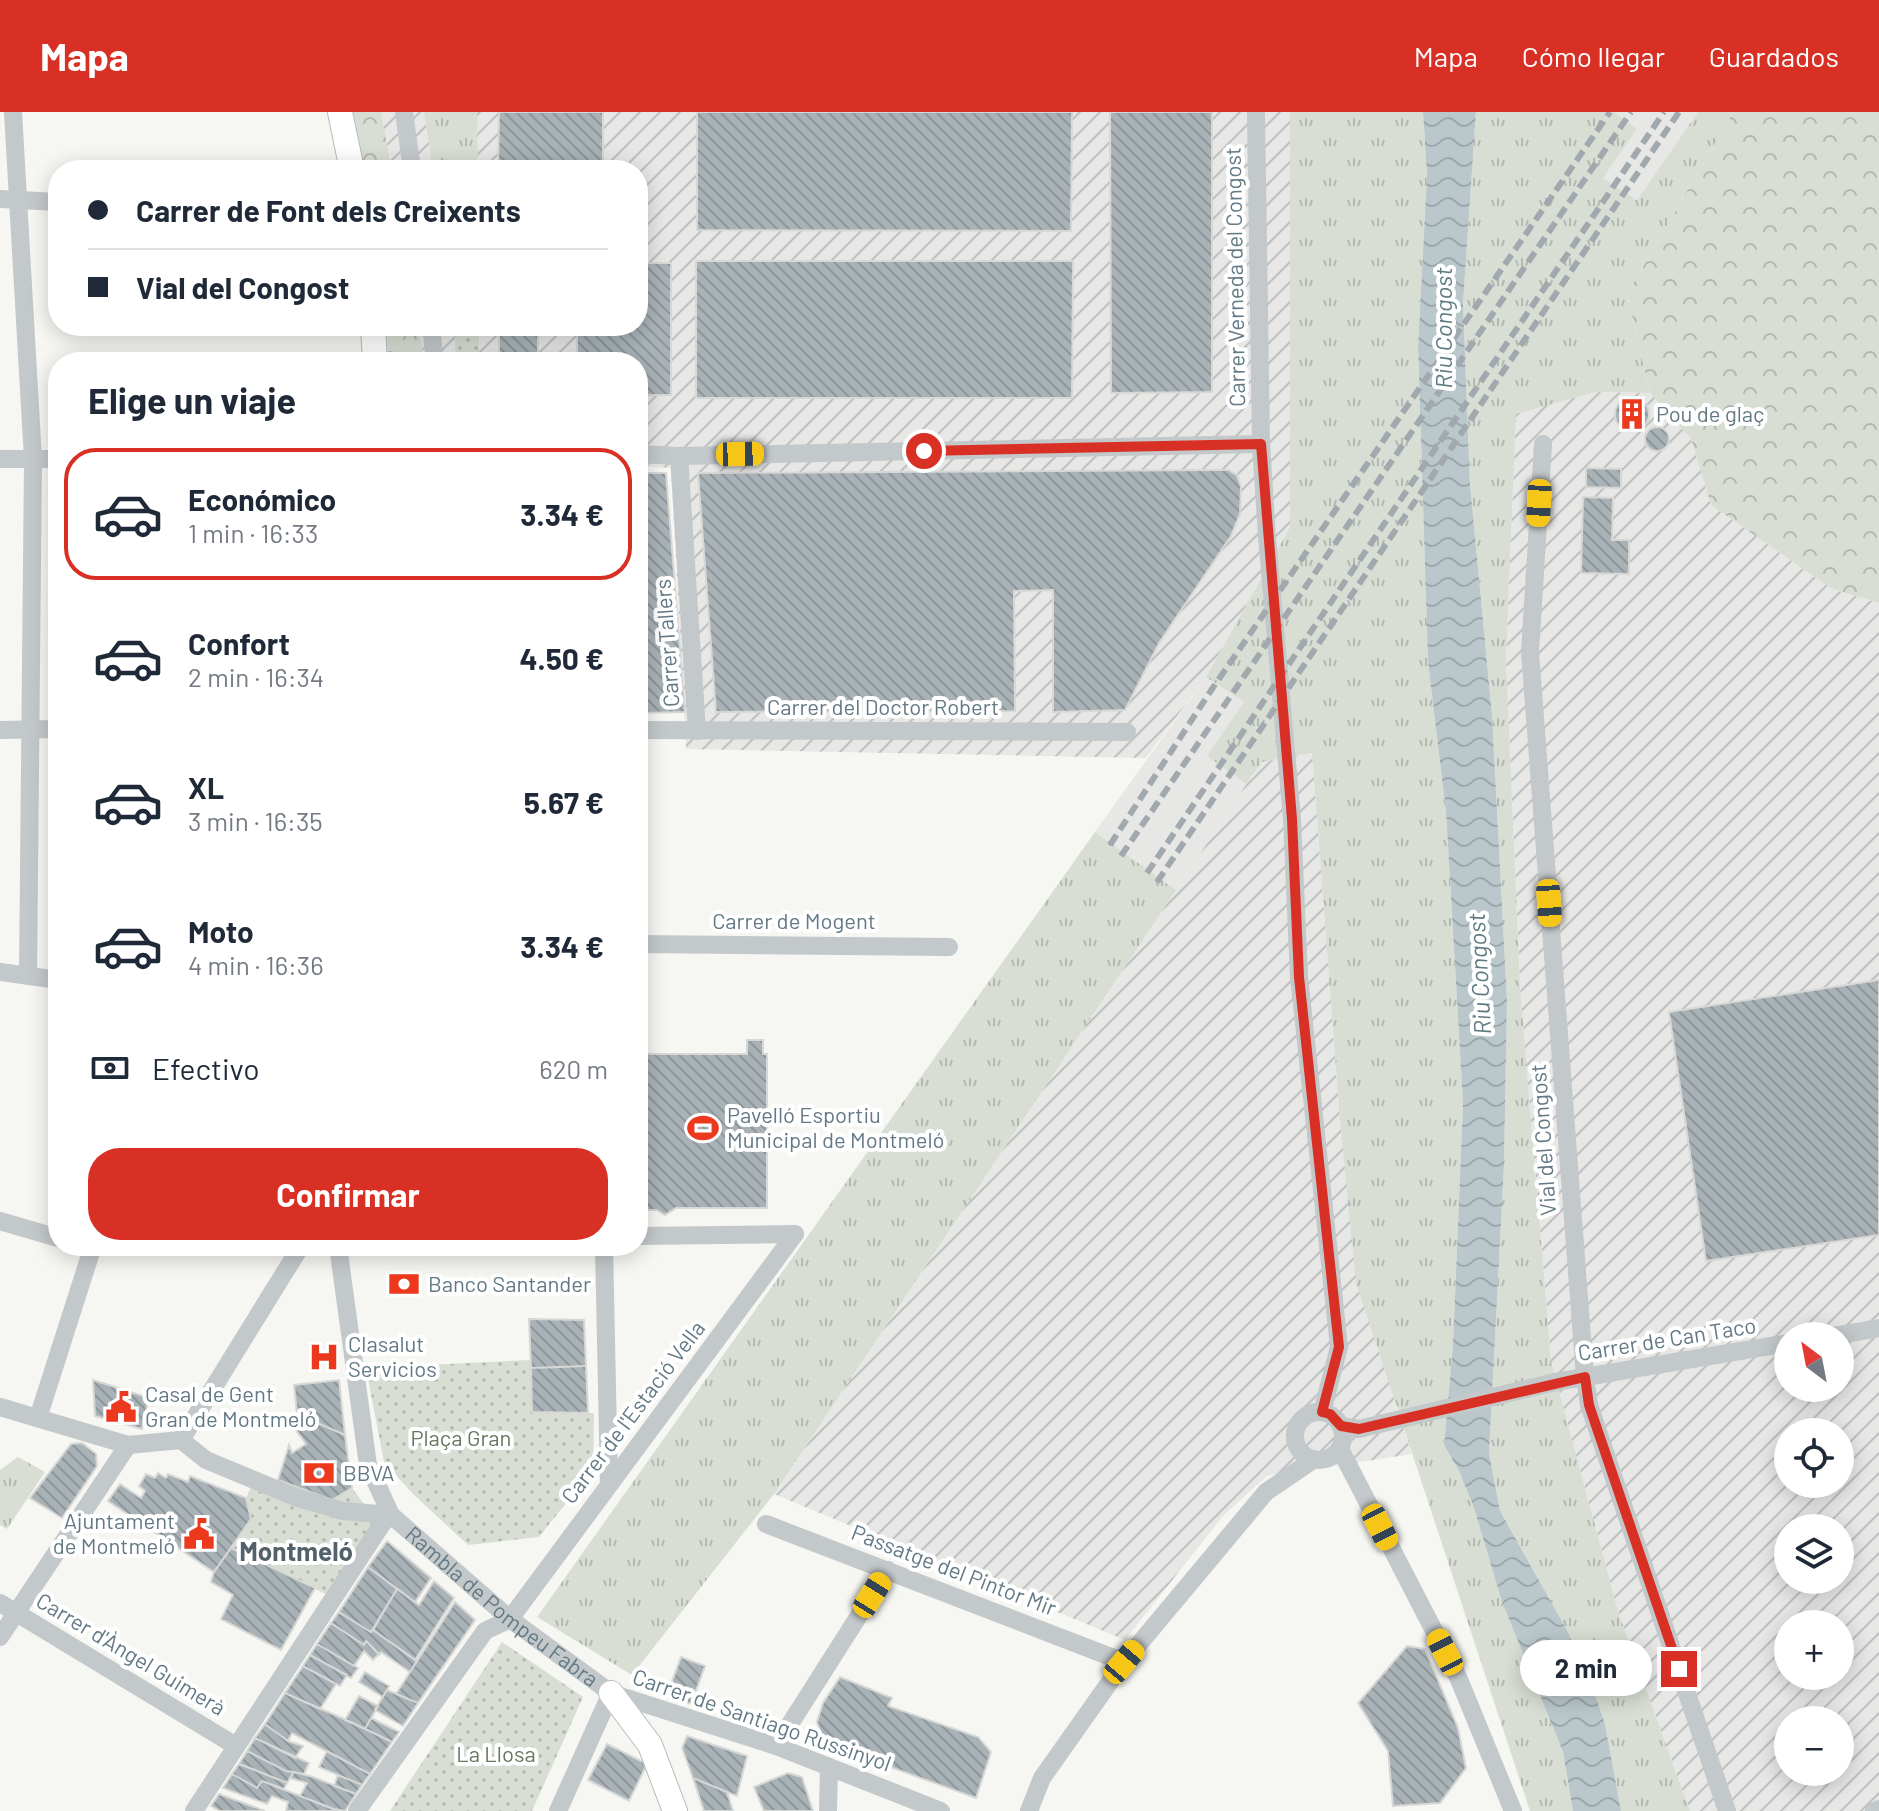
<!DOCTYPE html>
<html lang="es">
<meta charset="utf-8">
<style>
body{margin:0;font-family:Barlow,sans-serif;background:#f2f2f3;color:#1f2937;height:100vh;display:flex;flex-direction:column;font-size:30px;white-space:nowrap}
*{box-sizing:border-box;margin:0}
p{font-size:26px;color:#747a83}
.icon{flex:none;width:44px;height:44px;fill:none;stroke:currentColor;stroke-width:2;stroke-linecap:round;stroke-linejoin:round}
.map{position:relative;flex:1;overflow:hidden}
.sheet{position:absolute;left:48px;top:240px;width:600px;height:904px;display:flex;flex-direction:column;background:#fff;border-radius:32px;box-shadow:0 4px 20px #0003}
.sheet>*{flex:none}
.top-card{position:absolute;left:48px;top:48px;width:600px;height:176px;border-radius:32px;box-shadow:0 4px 20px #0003;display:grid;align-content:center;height:176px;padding:0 40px;background:#fff}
.needle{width:52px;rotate:328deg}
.fabs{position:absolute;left:1774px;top:1210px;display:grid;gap:16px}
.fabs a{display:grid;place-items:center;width:80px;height:80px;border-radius:50%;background:#fff;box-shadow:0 4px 20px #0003;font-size:40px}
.end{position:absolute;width:36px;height:36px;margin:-18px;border:10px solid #d93025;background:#fff;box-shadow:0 0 0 4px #fff}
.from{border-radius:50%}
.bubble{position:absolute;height:56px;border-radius:28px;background:#fff;box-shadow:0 4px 20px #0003;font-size:26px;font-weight:700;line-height:56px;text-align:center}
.car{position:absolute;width:24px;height:48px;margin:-24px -12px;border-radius:10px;box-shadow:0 0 6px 2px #0007;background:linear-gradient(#f5c518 24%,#345 0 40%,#f5c518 0 76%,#345 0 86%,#f5c518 0)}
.top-card b{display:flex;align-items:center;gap:28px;height:76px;font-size:30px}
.top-card b+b{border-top:2px solid #e0e1e3}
.top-card i{width:20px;height:20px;background:#1f2937}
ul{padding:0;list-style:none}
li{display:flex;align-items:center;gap:24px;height:132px;margin:0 16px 12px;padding:0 24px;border:4px solid transparent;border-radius:32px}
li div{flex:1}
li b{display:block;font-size:30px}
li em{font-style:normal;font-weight:700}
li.on{border-color:#d93025}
li>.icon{width:72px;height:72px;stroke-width:1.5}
h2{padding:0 40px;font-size:36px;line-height:96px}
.pay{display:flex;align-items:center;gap:20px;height:88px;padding:0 40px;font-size:30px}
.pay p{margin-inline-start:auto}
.primary-button{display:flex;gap:16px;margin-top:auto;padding:16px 40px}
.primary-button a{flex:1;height:92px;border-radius:32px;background:#d93025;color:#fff;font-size:32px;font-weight:700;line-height:92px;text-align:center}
header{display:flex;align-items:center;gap:48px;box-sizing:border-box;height:112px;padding:0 40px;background:#d93025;color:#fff}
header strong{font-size:38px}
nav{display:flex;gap:44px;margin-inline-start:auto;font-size:28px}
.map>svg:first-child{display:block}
.built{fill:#e7e7e6}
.industrial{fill:url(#industrial-furrows);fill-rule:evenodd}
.grass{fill:url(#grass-tufts)}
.forest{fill:url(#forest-crowns)}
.park{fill:url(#park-dots)}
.water{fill:url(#water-waves)}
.building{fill:url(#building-back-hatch);stroke:#d7d7d5;stroke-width:2}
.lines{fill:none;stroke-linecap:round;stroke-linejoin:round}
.secondary-casing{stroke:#b5bcbf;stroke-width:26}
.street{stroke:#c3c8ca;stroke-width:18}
.secondary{stroke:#fff;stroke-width:24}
.rail{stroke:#a1a9ae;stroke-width:6;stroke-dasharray:12 6;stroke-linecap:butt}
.route{stroke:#d93025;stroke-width:10}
.labels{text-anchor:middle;stroke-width:8;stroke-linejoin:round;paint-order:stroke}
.street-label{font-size:22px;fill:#637985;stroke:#fff}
.poi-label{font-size:22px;fill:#637985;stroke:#fff;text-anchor:start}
.park-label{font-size:22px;fill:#66775e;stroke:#fff}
.water-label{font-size:24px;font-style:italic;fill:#5f7b82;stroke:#fff}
.quarter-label{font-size:26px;font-weight:bold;fill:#52616a;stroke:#fff}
</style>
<header>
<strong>Mapa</strong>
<nav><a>Mapa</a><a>Cómo llegar</a><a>Guardados</a></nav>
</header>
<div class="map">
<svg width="1879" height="1699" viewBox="0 0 1879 1699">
<defs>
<pattern id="industrial-furrows" width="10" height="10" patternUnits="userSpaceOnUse" patternTransform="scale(2)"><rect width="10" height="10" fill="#e7e7e6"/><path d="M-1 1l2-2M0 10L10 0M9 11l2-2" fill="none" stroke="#bfc0c0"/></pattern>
<pattern id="grass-tufts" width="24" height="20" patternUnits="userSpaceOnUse" patternTransform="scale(2)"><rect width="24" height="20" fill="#d8ded3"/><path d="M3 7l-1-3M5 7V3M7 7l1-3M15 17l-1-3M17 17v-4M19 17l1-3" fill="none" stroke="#b3b9b1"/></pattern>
<pattern id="forest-crowns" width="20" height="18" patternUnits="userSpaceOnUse" patternTransform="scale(2)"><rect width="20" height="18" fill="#d8ded3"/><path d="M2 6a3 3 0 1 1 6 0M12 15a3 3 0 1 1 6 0" fill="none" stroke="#b3b9b1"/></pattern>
<pattern id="park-dots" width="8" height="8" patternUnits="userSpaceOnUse" patternTransform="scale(2)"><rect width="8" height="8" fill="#d8ded3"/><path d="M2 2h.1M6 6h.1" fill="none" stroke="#b3b9b1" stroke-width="1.8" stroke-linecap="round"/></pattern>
<pattern id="water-waves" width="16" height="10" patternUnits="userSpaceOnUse" patternTransform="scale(2)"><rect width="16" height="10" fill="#bac8cc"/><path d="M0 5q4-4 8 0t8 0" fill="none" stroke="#9ba7ab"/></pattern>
<pattern id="building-back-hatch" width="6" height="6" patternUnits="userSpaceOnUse" patternTransform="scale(2)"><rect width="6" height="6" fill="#a9b3b7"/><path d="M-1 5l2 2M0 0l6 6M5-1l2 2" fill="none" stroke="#8d969a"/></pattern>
</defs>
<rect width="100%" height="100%" fill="#f6f6f2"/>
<path class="built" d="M1614 0H1698L1637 88 1603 66 1637 17Z
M1206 565 1244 590 1208 644 1246 672 1176 778 1095 720Z"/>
<path class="industrial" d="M381 0H1290V415L1206 565 1146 646 686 637 671 356 638 354V250H424L419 214H638V58H392Z
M1596 280 1650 281 1691 327 1711 393 1832 477 1879 491V1699H1690L1618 1499 1551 1249 1520 875 1506 547 1516 301ZM1788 1224H1840V1276H1788ZM1788 1320H1840V1372H1788ZM1788 1416H1840V1468H1788ZM1788 1512H1840V1564H1788ZM1788 1608H1840V1660H1788Z
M1312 641 1339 997 1395 1291 1412 1342 1267 1364 1223 1404 1125 1528 774 1382 1261 650Z"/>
<path class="grass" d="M424 0H477L478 58H433Z
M1290 0H1423L1427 63 1418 235 1428 550 1446 700 1463 991 1453 1232 1444 1333 1459 1359 1474 1396 1502 1490 1563 1640 1573 1699H1530L1356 1171 1339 997 1312 641 1262 650 1246 672 1207 644 1244 590 1206 565 1290 415Z
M1476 0H1614L1637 17 1603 66 1637 88 1698 0H1733L1627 182 1650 281 1596 280 1516 302 1506 547 1520 875 1551 1249 1618 1499 1690 1699H1621L1605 1612 1598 1591 1568 1520 1500 1399 1489 1341 1504 1054 1507 888 1492 603 1470 373 1463 192Z
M1095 720 1176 778 774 1382 632 1563 537 1505Z
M18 1345 45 1360 7 1417 0 1413V1358Z"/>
<path class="forest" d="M352 0H381L392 58H365Z
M1733 0H1879V491L1832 477 1711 393 1691 327 1650 281 1627 182Z
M386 214H419L424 250H388Z"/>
<path class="park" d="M454 214H479V250H456Z
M530 1248 532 1300 594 1301 593 1357 539 1425 468 1433 413 1382 384 1350 366 1256Z
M257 1361 332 1387 352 1376 384 1419 336 1487 231 1436 251 1407 246 1386Z
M502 1530 583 1585 532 1699H390Z"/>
<path class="water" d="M1423 0H1476L1463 192 1470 372 1492 603 1507 888 1504 1054 1489 1341 1500 1399 1568 1520 1598 1591 1605 1612 1621 1699H1573L1563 1640 1502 1490 1474 1396 1459 1359 1444 1333 1453 1232 1463 991 1446 700 1428 550 1418 235 1427 63Z"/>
<path class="building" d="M499 0H603V58H498Z
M697 0H1072L1071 119 697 118Z
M1110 0H1212V280L1111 281Z
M696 149H1073L1072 286H696Z
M638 151H671V283H638V250H577V214H638Z
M499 214H538V250H499Z
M1615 302a17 17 0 1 1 34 0a17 17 0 1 1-34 0Z
M1645 327a12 12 0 1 1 24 0a12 12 0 1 1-24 0Z
M1586 356 1621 357V376L1586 375Z
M1222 358H1228L1237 363 1241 375 1240 402 1231 424 1159 531 1125 598 1053 600V478L1014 479 1015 599 716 600 698 361Z
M638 361H666L685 600 638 601Z
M1583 385 1613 386 1612 428H1629V462L1581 461Z
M1879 868V1123L1706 1149 1669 900Z
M747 928H763V942H767V1096H676L665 1103 657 1098H638V942H747Z
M529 1207 584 1208 586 1254 531 1256Z
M586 1254 588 1301 532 1300 531 1256Z
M93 1268 149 1286 142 1317 95 1304Z
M339 1268 345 1323 297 1302 294 1273Z
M297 1302 345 1323 352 1376 332 1388 278 1368 289 1333 292 1341 306 1332 293 1314Z
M82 1331 96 1342 97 1354 62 1406 30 1386 71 1332Z
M158 1361 166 1366 168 1362 188 1370 190 1364 246 1386 251 1407 214 1460 108 1389 120 1372 141 1386 145 1379 139 1374 146 1362 155 1366Z
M387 1429 431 1466 415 1490 368 1455Z
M231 1436 315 1476 281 1538 221 1507 233 1483 211 1470 214 1460Z
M368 1455 397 1477 371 1520 339 1500Z
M434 1469 454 1486 415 1548 373 1518 397 1477 419 1493Z
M455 1490 475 1508 418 1591 396 1582Z
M339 1500 371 1520 373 1518 417 1549 410 1560 381 1540 379 1543 366 1529 364 1533 331 1511Z
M331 1511 364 1533 366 1529 379 1542 373 1548 364 1539 354 1554 317 1532Z
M317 1532 358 1556 351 1566 310 1543Z
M1407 1534 1425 1537 1458 1616 1466 1656 1440 1691 1393 1694 1388 1639 1358 1591Z
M310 1543 347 1563 340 1574 303 1554Z
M681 1545 705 1554 691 1592 667 1583Z
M303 1554 336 1572 320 1597 285 1581Z
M365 1560 389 1574 383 1585 359 1570Z
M840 1565 892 1586 888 1594 978 1625 991 1640 976 1686 824 1631 817 1610 823 1591Z
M387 1578 418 1591 403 1614 375 1598Z
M285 1581 353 1611 392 1630 370 1662 292 1621 288 1629 265 1612Z
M359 1584 378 1594 365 1617 345 1608Z
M371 1606 399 1620 392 1630 365 1617Z
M265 1612 288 1629 303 1634 295 1646 255 1626Z
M687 1624 747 1644 737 1684 693 1666 682 1636Z
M255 1626 309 1651 304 1662 286 1659 247 1639Z
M607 1632 647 1652 629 1689 588 1668Z
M247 1639 286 1659 294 1660 287 1671 239 1652Z
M327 1639 370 1662 362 1673 319 1655Z
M239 1652 250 1656 287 1671 284 1677 262 1669 257 1676 232 1662Z
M294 1660 313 1665 356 1682 345 1699 334 1697 300 1684 307 1671 290 1666Z
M788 1661 802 1665 813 1699H764L754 1675Z
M232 1662 257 1676 262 1669 338 1699H286L288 1690 272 1684 267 1692 223 1676Z
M338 1663 362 1673 356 1682 334 1674Z
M693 1666 727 1680 733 1699H704Z
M219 1682 265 1699H220L211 1694Z"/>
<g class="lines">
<defs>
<path id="secondary" d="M340 0 352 58
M373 214 375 250
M611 1581 650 1633 675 1699"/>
</defs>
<use href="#secondary" class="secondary-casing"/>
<g class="street">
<path d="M13 0 33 347 28 864"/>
<path d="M404 0 412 58"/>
<path d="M1256 0 1261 332 1267 425 1292 707 1299 865 1339 1235 1322 1300"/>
<path d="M0 87 58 90"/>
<path d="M431 214 435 250"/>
<path d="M1543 332 1530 540 1585 1265 1589 1293 1727 1699"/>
<path d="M638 342 679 344 1261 332"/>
<path d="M679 344 697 619"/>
<path d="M0 347H58"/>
<path d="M0 618 58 617"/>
<path d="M638 618 1127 620"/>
<path d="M638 832 949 835"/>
<path d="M0 860 58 868"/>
<path d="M0 1109 58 1126"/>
<path d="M638 1124 795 1122"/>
<path id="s1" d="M338 1134 368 1353 391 1403 510 1507 611 1581 776 1634 941 1699"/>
<path d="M604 1134 609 1371"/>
<path d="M1833 1224 1879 1216"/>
<path d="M0 1295 128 1333 181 1328 206 1348 295 1385 343 1399 391 1403"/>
<circle cx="1319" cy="1324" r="24"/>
<path d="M38 1306 93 1134"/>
<path d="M1341 1314 1359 1317 1555 1270 1788 1231"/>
<path d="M181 1328 301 1134"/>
<path d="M1340 1337 1458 1565 1513 1699"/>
<path d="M766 1412 1124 1550"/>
<path d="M0 1491 236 1634"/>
<path d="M0 1525 128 1333"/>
<path d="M776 1634 888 1458"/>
<path d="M194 1699 382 1412 391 1403"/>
<path d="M357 1699 485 1519 510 1507 795 1122"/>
<path d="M558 1699 611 1581"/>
<path d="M828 1699 829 1655"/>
<path d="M1029 1699 1042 1666 1124 1550 1266 1380 1313 1348"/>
<path d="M1874 1699 1879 1697"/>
</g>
<use href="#secondary" class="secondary"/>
<path class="rail" d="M1110 733 1212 577 1610 0
M1121 744 1631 0
M1147 761 1664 0
M1157 770 1679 0"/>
</g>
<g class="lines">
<path class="route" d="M924 339 1261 332 1292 707 1299 865 1339 1235 1322 1300 1330 1302 1341 1314 1359 1317 1585 1265 1589 1293 1679 1557"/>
</g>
<defs>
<symbol id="building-bare" viewBox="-9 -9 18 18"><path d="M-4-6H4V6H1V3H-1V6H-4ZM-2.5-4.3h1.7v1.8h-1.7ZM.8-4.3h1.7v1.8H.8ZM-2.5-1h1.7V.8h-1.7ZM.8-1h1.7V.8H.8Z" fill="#ec381c" stroke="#fff" stroke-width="2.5" paint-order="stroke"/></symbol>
<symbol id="stadium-bare" viewBox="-9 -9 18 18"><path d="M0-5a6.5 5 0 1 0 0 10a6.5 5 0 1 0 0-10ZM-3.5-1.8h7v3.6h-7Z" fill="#ec381c" stroke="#fff" stroke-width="2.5" paint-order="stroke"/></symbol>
<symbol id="bank-bare" viewBox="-9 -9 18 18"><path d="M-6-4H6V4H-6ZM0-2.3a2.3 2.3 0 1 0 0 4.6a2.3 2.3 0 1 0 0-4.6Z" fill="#ec381c" stroke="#fff" stroke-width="2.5" paint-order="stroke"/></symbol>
<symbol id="hospital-bare" viewBox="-9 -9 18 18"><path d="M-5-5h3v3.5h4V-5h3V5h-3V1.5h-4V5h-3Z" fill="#ec381c" stroke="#fff" stroke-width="2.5" paint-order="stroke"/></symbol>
<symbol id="civic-bare" viewBox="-9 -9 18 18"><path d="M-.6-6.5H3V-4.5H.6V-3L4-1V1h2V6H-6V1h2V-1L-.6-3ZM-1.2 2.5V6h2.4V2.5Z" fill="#ec381c" stroke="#fff" stroke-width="2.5" paint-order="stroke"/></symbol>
</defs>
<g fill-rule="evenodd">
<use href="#building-bare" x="1610" y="280" width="44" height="44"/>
<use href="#stadium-bare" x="681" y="994" width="44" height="44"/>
<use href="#bank-bare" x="382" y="1150" width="44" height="44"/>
<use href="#hospital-bare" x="302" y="1223" width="44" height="44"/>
<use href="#civic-bare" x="99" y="1273" width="44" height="44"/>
<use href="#bank-bare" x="297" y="1339" width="44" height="44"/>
<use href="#civic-bare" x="177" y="1400" width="44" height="44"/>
</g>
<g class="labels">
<g class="street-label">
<text transform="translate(1235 165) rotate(-91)" y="8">Carrer Verneda del Congost</text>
<text transform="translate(667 531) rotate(-94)" y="8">Carrer Tallers</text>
<text x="883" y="603">Carrer del Doctor Robert</text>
<text x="794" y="817">Carrer de Mogent</text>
<text transform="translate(1543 1028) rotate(-94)" y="8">Vial del Congost</text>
<text transform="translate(1667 1227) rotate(-9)" y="8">Carrer de Can Taco</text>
<text transform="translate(633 1300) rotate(-53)" y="8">Carrer de l'Estació Vella</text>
<text transform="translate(954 1458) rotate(21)" y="8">Passatge del Pintor Mir</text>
<text dy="8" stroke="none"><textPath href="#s1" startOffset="420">Rambla de Pompeu Fabra</textPath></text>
<text transform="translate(131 1542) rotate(31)" y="8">Carrer d'Àngel Guimerà</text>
<text transform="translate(762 1608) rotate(19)" y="8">Carrer de Santiago Russinyol</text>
</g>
<g class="poi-label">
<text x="1656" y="310">Pou de glaç</text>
<text x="727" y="1011">Pavelló Esportiu<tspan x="727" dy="25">Municipal de Montmeló</tspan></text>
<text x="428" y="1180">Banco Santander</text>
<text x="348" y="1240">Clasalut<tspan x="348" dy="25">Servicios</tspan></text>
<text x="145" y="1290">Casal de Gent<tspan x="145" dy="25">Gran de Montmeló</tspan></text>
<text x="343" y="1369">BBVA</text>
<text x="175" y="1417" text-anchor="end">Ajuntament<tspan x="175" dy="25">de Montmeló</tspan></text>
</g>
<g class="park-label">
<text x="461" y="1334">Plaça Gran</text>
<text x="496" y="1650">La Llosa</text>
</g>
<g class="water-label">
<text transform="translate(1444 216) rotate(-90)" y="8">Riu Congost</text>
<text transform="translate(1480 862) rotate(-93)" y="8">Riu Congost</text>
</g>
<g class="quarter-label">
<text x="296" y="1449">Montmeló</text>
</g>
</g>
</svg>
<div class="fabs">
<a><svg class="needle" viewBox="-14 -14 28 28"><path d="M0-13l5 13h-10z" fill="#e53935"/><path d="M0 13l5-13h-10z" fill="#747a83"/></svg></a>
<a><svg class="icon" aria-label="locate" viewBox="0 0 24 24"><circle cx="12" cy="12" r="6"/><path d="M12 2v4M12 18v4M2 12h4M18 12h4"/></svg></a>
<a><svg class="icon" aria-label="layers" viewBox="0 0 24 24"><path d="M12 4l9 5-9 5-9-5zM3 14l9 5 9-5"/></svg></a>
<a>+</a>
<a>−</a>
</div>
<i class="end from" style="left:924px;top:339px"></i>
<i class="end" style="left:1679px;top:1557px"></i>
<div class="bubble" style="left:1520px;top:1528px;width:132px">2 min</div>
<i class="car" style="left:740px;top:342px;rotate:89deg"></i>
<i class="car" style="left:1539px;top:391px;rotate:183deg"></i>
<i class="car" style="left:1549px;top:791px;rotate:176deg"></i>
<i class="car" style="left:1380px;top:1415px;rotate:153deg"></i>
<i class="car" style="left:872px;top:1483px;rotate:32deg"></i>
<i class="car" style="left:1445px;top:1540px;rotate:333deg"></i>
<i class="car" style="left:1124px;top:1550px;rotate:40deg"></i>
<div class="top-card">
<b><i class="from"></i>Carrer de Font dels Creixents</b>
<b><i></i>Vial del Congost</b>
</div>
<section class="sheet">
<h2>Elige un viaje</h2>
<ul>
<li class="on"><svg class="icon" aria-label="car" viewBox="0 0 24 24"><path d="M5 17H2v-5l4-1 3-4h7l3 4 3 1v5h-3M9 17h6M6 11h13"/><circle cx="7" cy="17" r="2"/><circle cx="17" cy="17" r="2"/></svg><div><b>Económico</b><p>1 min · 16:33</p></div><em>3.34 €</em></li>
<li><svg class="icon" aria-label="car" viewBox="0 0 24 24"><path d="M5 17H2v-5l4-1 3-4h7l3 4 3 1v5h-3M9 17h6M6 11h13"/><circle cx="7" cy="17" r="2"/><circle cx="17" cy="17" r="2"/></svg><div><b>Confort</b><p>2 min · 16:34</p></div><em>4.50 €</em></li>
<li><svg class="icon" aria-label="car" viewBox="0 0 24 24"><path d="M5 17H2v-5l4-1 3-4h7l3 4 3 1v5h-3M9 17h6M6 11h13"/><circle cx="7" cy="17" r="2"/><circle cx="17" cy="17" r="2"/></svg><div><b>XL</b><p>3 min · 16:35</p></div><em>5.67 €</em></li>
<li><svg class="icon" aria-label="car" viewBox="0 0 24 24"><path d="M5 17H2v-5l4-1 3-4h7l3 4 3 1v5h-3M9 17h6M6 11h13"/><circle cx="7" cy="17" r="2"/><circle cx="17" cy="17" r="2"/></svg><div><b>Moto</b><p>4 min · 16:36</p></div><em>3.34 €</em></li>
</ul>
<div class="pay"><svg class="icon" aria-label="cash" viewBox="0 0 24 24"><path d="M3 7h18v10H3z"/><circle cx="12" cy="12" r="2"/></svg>Efectivo<p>620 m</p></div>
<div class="primary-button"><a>Confirmar</a></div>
</section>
</div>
